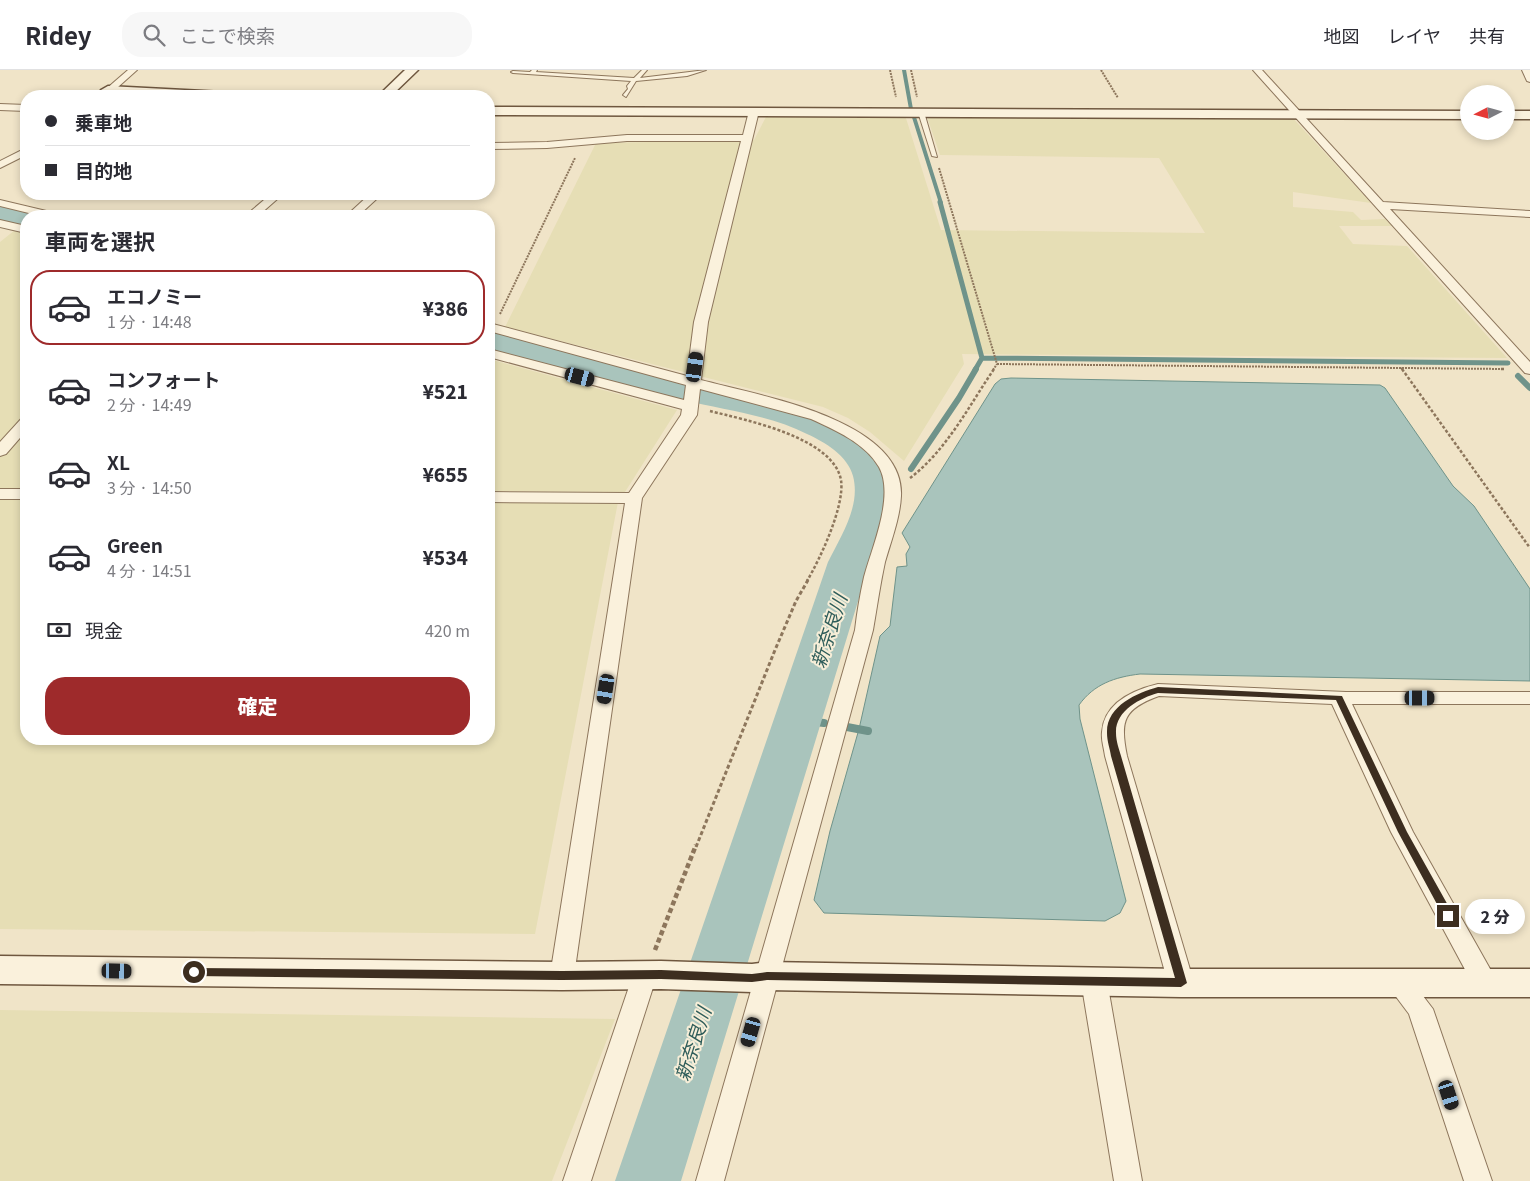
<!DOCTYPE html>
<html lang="ja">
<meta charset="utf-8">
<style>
body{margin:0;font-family:Georgia,"Noto Sans JP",serif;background:#f7f7f7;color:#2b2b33;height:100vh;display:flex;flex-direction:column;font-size:19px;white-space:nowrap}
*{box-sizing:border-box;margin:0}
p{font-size:16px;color:#7c7c81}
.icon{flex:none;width:28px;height:28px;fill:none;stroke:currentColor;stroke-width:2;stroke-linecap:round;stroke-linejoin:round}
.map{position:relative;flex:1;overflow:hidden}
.side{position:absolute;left:20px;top:140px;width:475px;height:535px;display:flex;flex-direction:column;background:#fff;border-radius:20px;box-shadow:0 2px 8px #0003}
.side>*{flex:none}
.top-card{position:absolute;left:20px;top:20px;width:475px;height:110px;border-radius:20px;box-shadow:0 2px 8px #0003;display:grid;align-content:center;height:110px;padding:0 25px;background:#fff}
.needle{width:32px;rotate:264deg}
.controls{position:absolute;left:1460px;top:15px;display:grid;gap:10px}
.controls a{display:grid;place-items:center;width:55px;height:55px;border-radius:50%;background:#fff;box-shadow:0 2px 8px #0003;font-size:25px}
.end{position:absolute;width:22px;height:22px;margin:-11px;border:6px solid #3d2e20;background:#fff;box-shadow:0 0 0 2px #fff}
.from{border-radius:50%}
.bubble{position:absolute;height:35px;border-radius:18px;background:#fff;box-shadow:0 2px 8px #0003;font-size:16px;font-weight:800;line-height:35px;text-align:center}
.car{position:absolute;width:15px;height:30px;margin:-15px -8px;border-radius:6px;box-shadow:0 0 4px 1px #0007;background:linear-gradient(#222 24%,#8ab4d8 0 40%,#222 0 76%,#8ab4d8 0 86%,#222 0)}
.top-card b{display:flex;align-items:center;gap:18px;height:48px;font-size:19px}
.top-card b+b{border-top:1px solid #e1e1e2}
.top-card i{width:12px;height:12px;background:#2b2b33}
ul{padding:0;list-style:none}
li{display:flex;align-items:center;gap:15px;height:75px;margin:0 10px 8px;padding:0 15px;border:2px solid transparent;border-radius:20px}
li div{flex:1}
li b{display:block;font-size:19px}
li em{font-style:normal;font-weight:800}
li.selected{border-color:#9e2a2b}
li>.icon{width:45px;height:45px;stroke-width:1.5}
h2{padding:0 25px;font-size:22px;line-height:60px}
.pay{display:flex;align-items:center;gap:12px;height:55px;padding:0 25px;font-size:19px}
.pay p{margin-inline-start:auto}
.action{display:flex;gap:10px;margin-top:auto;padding:10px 25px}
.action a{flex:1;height:58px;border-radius:20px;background:#9e2a2b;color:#fff;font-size:20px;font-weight:800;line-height:58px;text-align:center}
header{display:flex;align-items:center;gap:30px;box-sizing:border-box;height:70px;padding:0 25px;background:#fff;border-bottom:1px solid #e1e1e2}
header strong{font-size:24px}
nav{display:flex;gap:28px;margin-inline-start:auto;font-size:18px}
.search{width:350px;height:45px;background:#f7f7f7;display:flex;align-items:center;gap:12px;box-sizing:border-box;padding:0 18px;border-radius:20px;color:#7c7c81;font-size:19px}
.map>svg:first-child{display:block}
.farmland{fill:#e6deb5}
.water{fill:#a9c4bc;stroke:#6f938a}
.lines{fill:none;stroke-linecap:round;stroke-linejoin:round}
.stream-far3{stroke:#6f938a;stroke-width:4}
.stream-far2{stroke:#6f938a;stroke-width:5}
.stream-far1{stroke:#6f938a;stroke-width:6}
.stream{stroke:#6f938a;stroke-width:8}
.river{fill:#a9c4bc;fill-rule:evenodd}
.lane-casing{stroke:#8d765c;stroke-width:2}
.street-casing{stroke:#8d765c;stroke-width:2}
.secondary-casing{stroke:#6f573f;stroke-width:3}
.path-far3{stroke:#8d765c;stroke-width:2;stroke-dasharray:2 1;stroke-linecap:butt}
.path-far2{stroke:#8d765c;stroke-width:2.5;stroke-dasharray:3 2;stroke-linecap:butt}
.path-far1{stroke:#8d765c;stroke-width:3;stroke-dasharray:4 2.5;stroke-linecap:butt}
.path{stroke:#8d765c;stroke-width:4.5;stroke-dasharray:5 3;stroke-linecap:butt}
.lane{fill:#faf1dc;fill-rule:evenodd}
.street{fill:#faf1dc;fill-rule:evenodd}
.secondary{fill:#faf1dc;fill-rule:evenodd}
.route{fill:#3d2e20}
.labels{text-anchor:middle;stroke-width:4;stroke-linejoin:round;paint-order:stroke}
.water-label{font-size:19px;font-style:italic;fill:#2f5d5a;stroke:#f7eed8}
</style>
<header>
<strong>Ridey</strong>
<div class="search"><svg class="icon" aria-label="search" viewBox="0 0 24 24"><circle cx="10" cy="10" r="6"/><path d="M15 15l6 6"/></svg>ここで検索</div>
<nav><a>地図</a><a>レイヤ</a><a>共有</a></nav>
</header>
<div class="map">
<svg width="1530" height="1111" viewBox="0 0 1530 1111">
<rect width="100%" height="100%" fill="#f0e4c8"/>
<path class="farmland" d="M926 44 1291 46 1371 133 1293 122V137L1353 142 1361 150 1385 149 1392 156H1339L1353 174 1407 176 1507 288 962 284 964 294 904 391 870 362 848 348 823 337 505 257 596 73 754 70 767 45H905L941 160 1205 163 1159 88 940 85Z
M15 160 26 163V418H0V172Z
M489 289 677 340 625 422 489 421Z
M0 428 26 429V669H489V431L618 432 535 864 0 859Z
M0 940 615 949 552 1111H0Z"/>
<path class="water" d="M1011 308 1380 315 1385 318 1453 416 1474 436 1530 519V611L1140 604C1115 607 1094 614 1079 635L1080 649 1126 831 1120 843 1105 851 824 843 814 830 830 761 859 659 880 566 890 556 897 497 907 496 906 484 910 477 902 463 995 314 1001 309Z"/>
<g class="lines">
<path class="stream-far3" d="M904 0 911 39
M913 44 941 133"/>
<path class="stream-far2" d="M940 132 982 288 975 300
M982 288 1508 293"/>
<path class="stream-far1" d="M1518 306 1530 318
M911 399 959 328 976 299"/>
<path class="stream" d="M798 650 824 653
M847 657 868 661"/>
<path class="river" d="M0 134 36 143 38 146H26V157L0 150Z
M489 259C554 276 618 294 683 310 734 322 793 327 840 352 861 363 883 383 891 406 901 435 881 466 870 492L681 1111H615L828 492C841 466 861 436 853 406 848 386 825 372 807 364 769 345 724 340 683 330 618 315 553 296 489 279Z"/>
<defs>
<path id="lane" d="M532 0H537L536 2 634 8 642 0H647L640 8 706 0 687 6 636 11 626 27 623 25 628 19 627 16 631 11 513 3 511 2 513 1 530 2Z
M921 40 924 42 937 87 932 86 918 42Z"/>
<path id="street" d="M128 0H137L108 26H98Z
M1253 0H1262L1383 132 1530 141V147L1390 139 1530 292V304L1525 303Z
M1522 0H1530V12L1527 11Z
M0 34 26 35V41L0 40Z
M754 38 759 41 708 252 701 310C756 325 905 349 901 426 900 448 891 471 885 492 880 515 877 537 873 560L724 1111H696L855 560C857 542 860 525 864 507 872 477 895 426 879 397 865 373 835 360 811 349L700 319 697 345 642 428 574 906 571 913 562 916 553 913 550 906 625 433 489 432V422L629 423 681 345 682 339 489 287V279L684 330 686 315 489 261V253L687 306 694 252 741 71H627L547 78 489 79V73L547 72 627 65H743L749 41Z
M26 78V85L0 98V91Z
M271 124H283L258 146H245Z
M370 124H382L358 146H346Z
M0 130 59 144 61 146H41L0 136Z
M0 150 26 156V163L0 157Z
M26 348V361L6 384 0 386V372L21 349Z
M0 419H26V429H0Z
M1158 614 1346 622H1530V634H1352L1413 762 1498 913 1494 920 1485 923 1476 920 1391 762 1332 634 1159 626C1123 639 1120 651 1127 686L1194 913 1190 920 1181 923 1172 920 1168 913 1105 686C1104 678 1101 670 1102 662 1104 633 1133 620 1158 614Z
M645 895 654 898 657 905 591 1111H563L633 905 636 898Z
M1094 901 1103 904 1107 911 1142 1111H1114L1081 911 1085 904Z
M1398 902 1407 905 1433 939 1492 1111H1464L1409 944 1385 912 1389 905Z"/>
<path id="secondary" d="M405 0H418L391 26H378Z
M108 16 223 22 230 26H153L103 23 101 20Z
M489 37 1469 41V49L489 45Z
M1506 41H1530V49H1506Z
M0 886 562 892 661 891 752 894 767 892 1181 899H1530V927H1181L767 920 752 922 661 919 562 920 0 914Z"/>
</defs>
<use href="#lane" class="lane-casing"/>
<use href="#street" class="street-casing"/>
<use href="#secondary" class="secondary-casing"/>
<path class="path-far3" d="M890 0 896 27
M911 0 917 27
M1101 0 1118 28
M939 98 997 294
M500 244 575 88
M997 294 1504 299
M1401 298 1403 300
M993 300 997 294"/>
<path class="path-far2" d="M1402 299 1530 478
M1501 299H1504
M710 341C745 350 833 367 841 410 845 436 820 489 807 511
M910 408C946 381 969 336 994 299"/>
<path class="path-far1" d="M696 777 775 580 796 531 808 510"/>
<path class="path" d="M655 880 696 775"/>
<use href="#lane" class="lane"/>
<use href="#street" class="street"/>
<use href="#secondary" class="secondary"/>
</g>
<path class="route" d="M1158 617 1342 626 1407 762 1454 846 1452 849H1445L1398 762 1336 630 1158 623C1140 628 1115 641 1116 663 1116 671 1119 679 1121 686L1187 913 1181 917 767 910 752 912 661 909 562 910 194 906 189 902 194 898 562 901 661 900 752 904 767 902 1175 908 1111 686C1110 679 1107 671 1107 663 1106 636 1137 623 1158 617Z"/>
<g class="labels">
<g class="water-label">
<text transform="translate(829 561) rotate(-72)" y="7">新奈良川</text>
<text transform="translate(693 974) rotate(-72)" y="7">新奈良川</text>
</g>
</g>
</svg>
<div class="controls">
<a><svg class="needle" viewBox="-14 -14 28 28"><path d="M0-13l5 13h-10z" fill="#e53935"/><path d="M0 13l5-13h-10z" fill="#7c7c81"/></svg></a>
</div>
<i class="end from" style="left:194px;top:902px"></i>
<i class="end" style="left:1448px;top:846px"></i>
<div class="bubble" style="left:1465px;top:829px;width:60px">2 分</div>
<i class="car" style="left:695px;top:297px;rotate:8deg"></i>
<i class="car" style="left:580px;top:307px;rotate:105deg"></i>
<i class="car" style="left:606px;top:619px;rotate:189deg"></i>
<i class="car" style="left:1420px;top:628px;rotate:90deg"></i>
<i class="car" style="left:117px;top:901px;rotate:91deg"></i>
<i class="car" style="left:751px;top:962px;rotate:196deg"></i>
<i class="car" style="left:1449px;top:1025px;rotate:162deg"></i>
<div class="top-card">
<b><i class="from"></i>乗車地</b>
<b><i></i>目的地</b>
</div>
<section class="side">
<h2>車両を選択</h2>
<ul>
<li class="selected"><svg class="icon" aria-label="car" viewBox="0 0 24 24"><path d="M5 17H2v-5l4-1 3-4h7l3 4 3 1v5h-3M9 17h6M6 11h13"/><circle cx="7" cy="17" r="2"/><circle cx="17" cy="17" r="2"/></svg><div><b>エコノミー</b><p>1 分 · 14:48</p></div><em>¥386</em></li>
<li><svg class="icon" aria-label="car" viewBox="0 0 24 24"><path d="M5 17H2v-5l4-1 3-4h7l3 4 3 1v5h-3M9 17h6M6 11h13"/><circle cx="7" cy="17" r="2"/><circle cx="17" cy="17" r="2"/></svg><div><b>コンフォート</b><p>2 分 · 14:49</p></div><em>¥521</em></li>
<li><svg class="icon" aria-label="car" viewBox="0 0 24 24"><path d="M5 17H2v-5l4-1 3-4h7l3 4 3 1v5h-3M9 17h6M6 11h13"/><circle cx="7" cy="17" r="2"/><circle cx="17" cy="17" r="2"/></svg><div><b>XL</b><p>3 分 · 14:50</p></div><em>¥655</em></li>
<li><svg class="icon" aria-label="car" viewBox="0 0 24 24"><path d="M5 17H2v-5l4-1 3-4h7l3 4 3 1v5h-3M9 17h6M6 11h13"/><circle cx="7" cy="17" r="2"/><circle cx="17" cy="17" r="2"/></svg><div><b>Green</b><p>4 分 · 14:51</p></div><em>¥534</em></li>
</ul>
<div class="pay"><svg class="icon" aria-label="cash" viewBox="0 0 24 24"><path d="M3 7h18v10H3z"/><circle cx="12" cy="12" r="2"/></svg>現金<p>420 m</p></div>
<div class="action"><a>確定</a></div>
</section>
</div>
